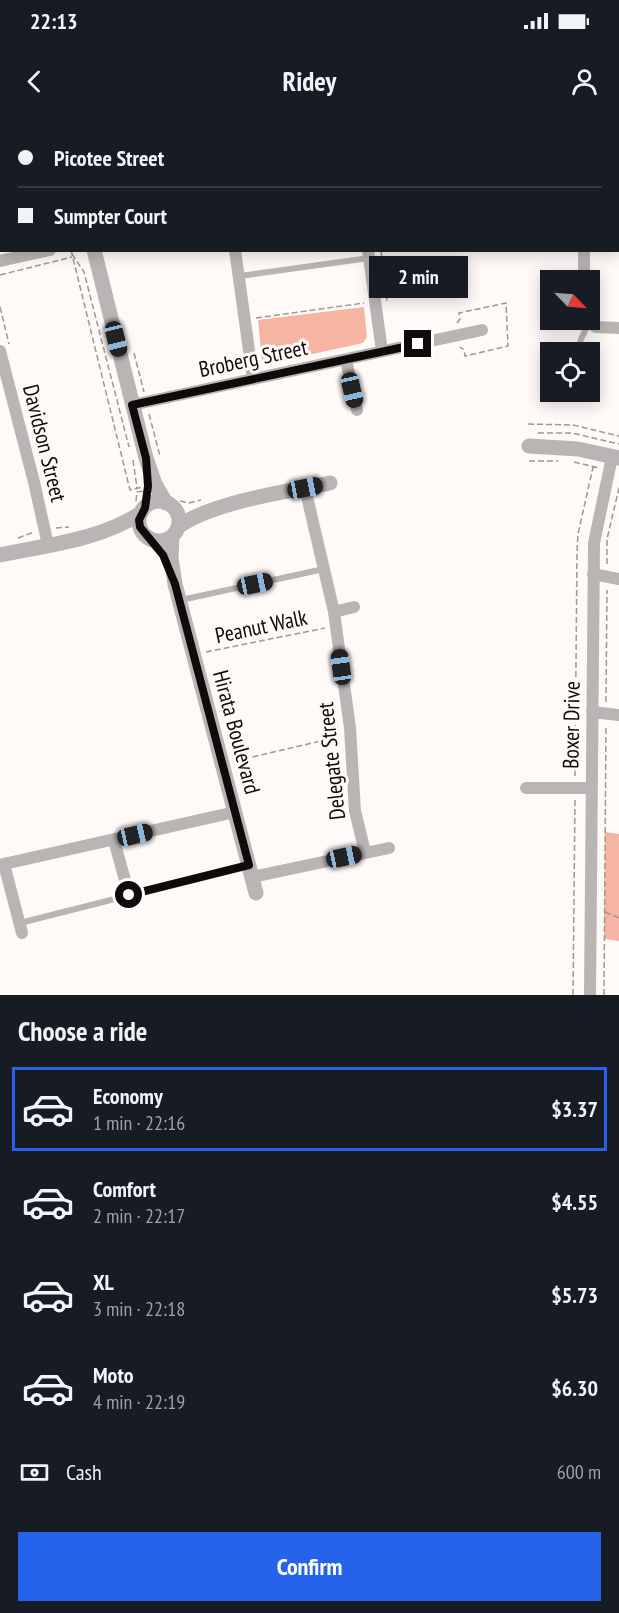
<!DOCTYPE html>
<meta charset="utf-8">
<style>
body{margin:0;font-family:"PT Sans Narrow",sans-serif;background:#20242c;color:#f1f3f6;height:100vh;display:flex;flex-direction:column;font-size:22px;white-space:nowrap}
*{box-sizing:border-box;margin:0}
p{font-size:20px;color:#9ea1a6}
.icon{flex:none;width:33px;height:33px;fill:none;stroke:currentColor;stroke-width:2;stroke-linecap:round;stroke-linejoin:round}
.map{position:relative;height:875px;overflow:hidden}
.drawer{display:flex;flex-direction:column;background:#171b24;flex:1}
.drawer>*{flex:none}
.top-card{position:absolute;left:0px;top:0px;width:620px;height:132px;box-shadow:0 3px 15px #0003;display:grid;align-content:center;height:132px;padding:0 18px;background:#171b24}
.needle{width:39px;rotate:115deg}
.buttons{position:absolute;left:540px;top:150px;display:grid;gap:12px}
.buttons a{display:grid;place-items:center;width:60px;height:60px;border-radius:0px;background:#171b24;box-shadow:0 3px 15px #0003;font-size:30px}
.end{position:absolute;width:27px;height:27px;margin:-14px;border:8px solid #0f0b0a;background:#fff;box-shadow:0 0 0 3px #fff}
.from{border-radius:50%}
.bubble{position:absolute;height:42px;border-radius:0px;background:#171b24;box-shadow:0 3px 15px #0003;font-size:20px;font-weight:600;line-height:42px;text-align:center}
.car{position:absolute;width:18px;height:36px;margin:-18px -9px;border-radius:8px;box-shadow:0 0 4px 2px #0007;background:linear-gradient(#222 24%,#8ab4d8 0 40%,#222 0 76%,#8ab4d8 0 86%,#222 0)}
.top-card b{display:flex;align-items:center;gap:21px;height:57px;font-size:22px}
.top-card b+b{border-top:2px solid #363941}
.top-card i{width:15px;height:15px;background:#f1f3f6}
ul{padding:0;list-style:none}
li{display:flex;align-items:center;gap:18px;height:84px;margin:0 12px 9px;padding:0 6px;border:3px solid transparent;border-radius:0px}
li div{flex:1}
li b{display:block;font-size:22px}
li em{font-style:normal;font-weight:600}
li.on{border-color:#2563eb}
li>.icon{width:54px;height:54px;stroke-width:1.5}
h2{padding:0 18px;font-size:27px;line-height:72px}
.pay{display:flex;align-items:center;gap:15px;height:66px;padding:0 18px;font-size:22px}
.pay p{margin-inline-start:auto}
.cta{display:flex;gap:12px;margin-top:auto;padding:12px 18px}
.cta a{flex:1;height:69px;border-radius:0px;background:#2563eb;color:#fff;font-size:24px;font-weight:600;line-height:69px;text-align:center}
.status{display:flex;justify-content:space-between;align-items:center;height:42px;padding:0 30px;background:#171b24;direction:ltr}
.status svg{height:16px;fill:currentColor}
header{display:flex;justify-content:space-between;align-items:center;height:78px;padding:0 18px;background:#171b24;font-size:27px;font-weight:600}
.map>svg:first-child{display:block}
.green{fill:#f5b5a2}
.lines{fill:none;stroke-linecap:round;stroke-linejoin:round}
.path{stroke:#9d9896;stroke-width:1.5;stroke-dasharray:6 3;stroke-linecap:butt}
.service{stroke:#b9b5b4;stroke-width:6}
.minor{stroke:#b9b5b4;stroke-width:12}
.tertiary{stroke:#b9b5b4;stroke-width:15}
.route{stroke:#0f0b0a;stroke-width:8}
.labels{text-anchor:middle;stroke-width:6;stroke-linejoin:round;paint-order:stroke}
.street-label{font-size:22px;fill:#0f0b0a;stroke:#fff9f7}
</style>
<div class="status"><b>22:13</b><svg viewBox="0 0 49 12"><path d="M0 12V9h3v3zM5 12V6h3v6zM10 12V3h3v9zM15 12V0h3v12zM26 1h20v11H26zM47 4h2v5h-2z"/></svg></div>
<header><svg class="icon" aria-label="back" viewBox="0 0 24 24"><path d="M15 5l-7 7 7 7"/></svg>Ridey<svg class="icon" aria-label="person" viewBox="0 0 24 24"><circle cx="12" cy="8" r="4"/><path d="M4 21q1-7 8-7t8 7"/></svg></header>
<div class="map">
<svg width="619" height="875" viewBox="0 0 619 875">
<rect width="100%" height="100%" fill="#fff9f7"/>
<path class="green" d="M364 187 367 217 363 223 267 244 262 241 258 200Z
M605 712 619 714V821L604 819Z"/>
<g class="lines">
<path class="path" d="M78 0V2
M189 0H197
M43 2V0
M47 2V0
M150 2 151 0
M71 130 130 370 143 367
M381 130 387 182
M72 134 84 152 129 327
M0 155 72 137
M595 164V190L598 194
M0 187 9 224
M256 198 364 183
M573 200V208L575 209
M457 203 460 199 459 193 506 183 508 226 465 236 464 230 460 227
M134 233 144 272
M149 294 160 336
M528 304 573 305 619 316
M538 313H572L619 324
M133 340 137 368
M529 341H558
M574 342 599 348
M136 381 137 372 144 371
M180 381 189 383 201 380
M56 408 69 407
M18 418 34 412
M607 444V419L619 368
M206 532 325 508
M606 582 607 470
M235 641 338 617
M575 656 577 432 578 414 593 347
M605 792 619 798
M573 875 575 679
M604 875 606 605"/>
<path class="service" d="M240 156 369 138
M578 231 581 219 589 203
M181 480 324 449
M20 803 249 745"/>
<path class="minor" d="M115 0 126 2
M354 0V2
M176 2V0
M256 2V0
M273 2 284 0
M585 2V0
M0 26H2
M235 130 253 259
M368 130 382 231
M0 141 50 130
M584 160V130
M586 200 596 207 619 208
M0 231 34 362 48 425
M346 240 357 290
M132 285 482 210
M305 368 334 492 350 608 355 691 365 732
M593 454 619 459
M334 492 354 487
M592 592 619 595
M526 668H591
M114 720 129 775
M4 744 22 813
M0 745 235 692
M252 757 389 728
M590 875 594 423 612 337"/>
<path class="tertiary" d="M64 2V0
M94 130 146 338 155 364 166 383
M529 326 578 329 619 338
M139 401a20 20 0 1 1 40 0a20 20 0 1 1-40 0Z
M179 406C216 381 286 372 330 363
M172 416 171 438 175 464 256 773
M0 435C47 425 100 420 141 393"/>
</g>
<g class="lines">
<path class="route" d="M129 775 249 745 175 464 163 435 140 407 139 400 145 388 148 366 146 338 132 285 418 224"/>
</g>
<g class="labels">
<g class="street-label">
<text transform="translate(253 238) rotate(-12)" y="8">Broberg Street</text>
<text transform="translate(45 323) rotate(76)" y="8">Davidson Street</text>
<text transform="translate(261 506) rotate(-12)" y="8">Peanut Walk</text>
<text transform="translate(571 605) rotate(-89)" y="8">Boxer Drive</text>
<text transform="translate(237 612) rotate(75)" y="8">Hirata Boulevard</text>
<text transform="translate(331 641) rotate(-96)" y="8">Delegate Street</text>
</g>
</g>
</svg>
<div class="buttons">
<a><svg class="needle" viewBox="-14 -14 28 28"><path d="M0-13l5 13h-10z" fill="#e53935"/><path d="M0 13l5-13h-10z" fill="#9ea1a6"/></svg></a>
<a><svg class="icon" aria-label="locate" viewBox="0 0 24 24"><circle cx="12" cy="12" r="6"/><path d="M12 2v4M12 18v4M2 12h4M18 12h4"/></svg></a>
</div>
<i class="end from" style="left:129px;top:775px"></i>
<i class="end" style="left:418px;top:224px"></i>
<div class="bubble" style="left:369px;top:136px;width:99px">2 min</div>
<i class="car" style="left:116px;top:219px;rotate:166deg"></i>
<i class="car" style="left:352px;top:270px;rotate:167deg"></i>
<i class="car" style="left:305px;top:368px;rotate:79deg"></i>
<i class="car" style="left:255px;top:464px;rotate:78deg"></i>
<i class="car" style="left:341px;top:547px;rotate:352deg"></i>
<i class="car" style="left:135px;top:715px;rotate:77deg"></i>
<i class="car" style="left:344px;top:737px;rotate:78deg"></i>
<div class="top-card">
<b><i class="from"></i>Picotee Street</b>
<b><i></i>Sumpter Court</b>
</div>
</div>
<section class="drawer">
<h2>Choose a ride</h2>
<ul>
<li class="on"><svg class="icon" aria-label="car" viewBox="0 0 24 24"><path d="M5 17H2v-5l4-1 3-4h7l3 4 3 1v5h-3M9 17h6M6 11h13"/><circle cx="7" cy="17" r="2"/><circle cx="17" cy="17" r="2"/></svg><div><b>Economy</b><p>1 min · 22:16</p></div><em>$3.37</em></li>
<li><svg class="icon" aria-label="car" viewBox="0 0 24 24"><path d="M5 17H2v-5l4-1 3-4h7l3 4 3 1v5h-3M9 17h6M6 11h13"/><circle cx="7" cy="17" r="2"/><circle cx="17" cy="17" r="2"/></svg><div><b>Comfort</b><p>2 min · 22:17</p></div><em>$4.55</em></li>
<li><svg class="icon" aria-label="car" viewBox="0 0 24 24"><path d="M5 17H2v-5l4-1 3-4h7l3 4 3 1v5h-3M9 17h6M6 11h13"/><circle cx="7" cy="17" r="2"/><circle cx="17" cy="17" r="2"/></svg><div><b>XL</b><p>3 min · 22:18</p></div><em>$5.73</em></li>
<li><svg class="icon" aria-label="car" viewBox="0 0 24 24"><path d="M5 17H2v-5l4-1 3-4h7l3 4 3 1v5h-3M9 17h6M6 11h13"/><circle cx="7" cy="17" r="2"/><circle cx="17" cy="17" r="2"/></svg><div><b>Moto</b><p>4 min · 22:19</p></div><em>$6.30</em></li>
</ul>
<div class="pay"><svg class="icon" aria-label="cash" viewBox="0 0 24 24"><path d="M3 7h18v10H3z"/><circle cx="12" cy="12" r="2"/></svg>Cash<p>600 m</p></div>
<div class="cta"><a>Confirm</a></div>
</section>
